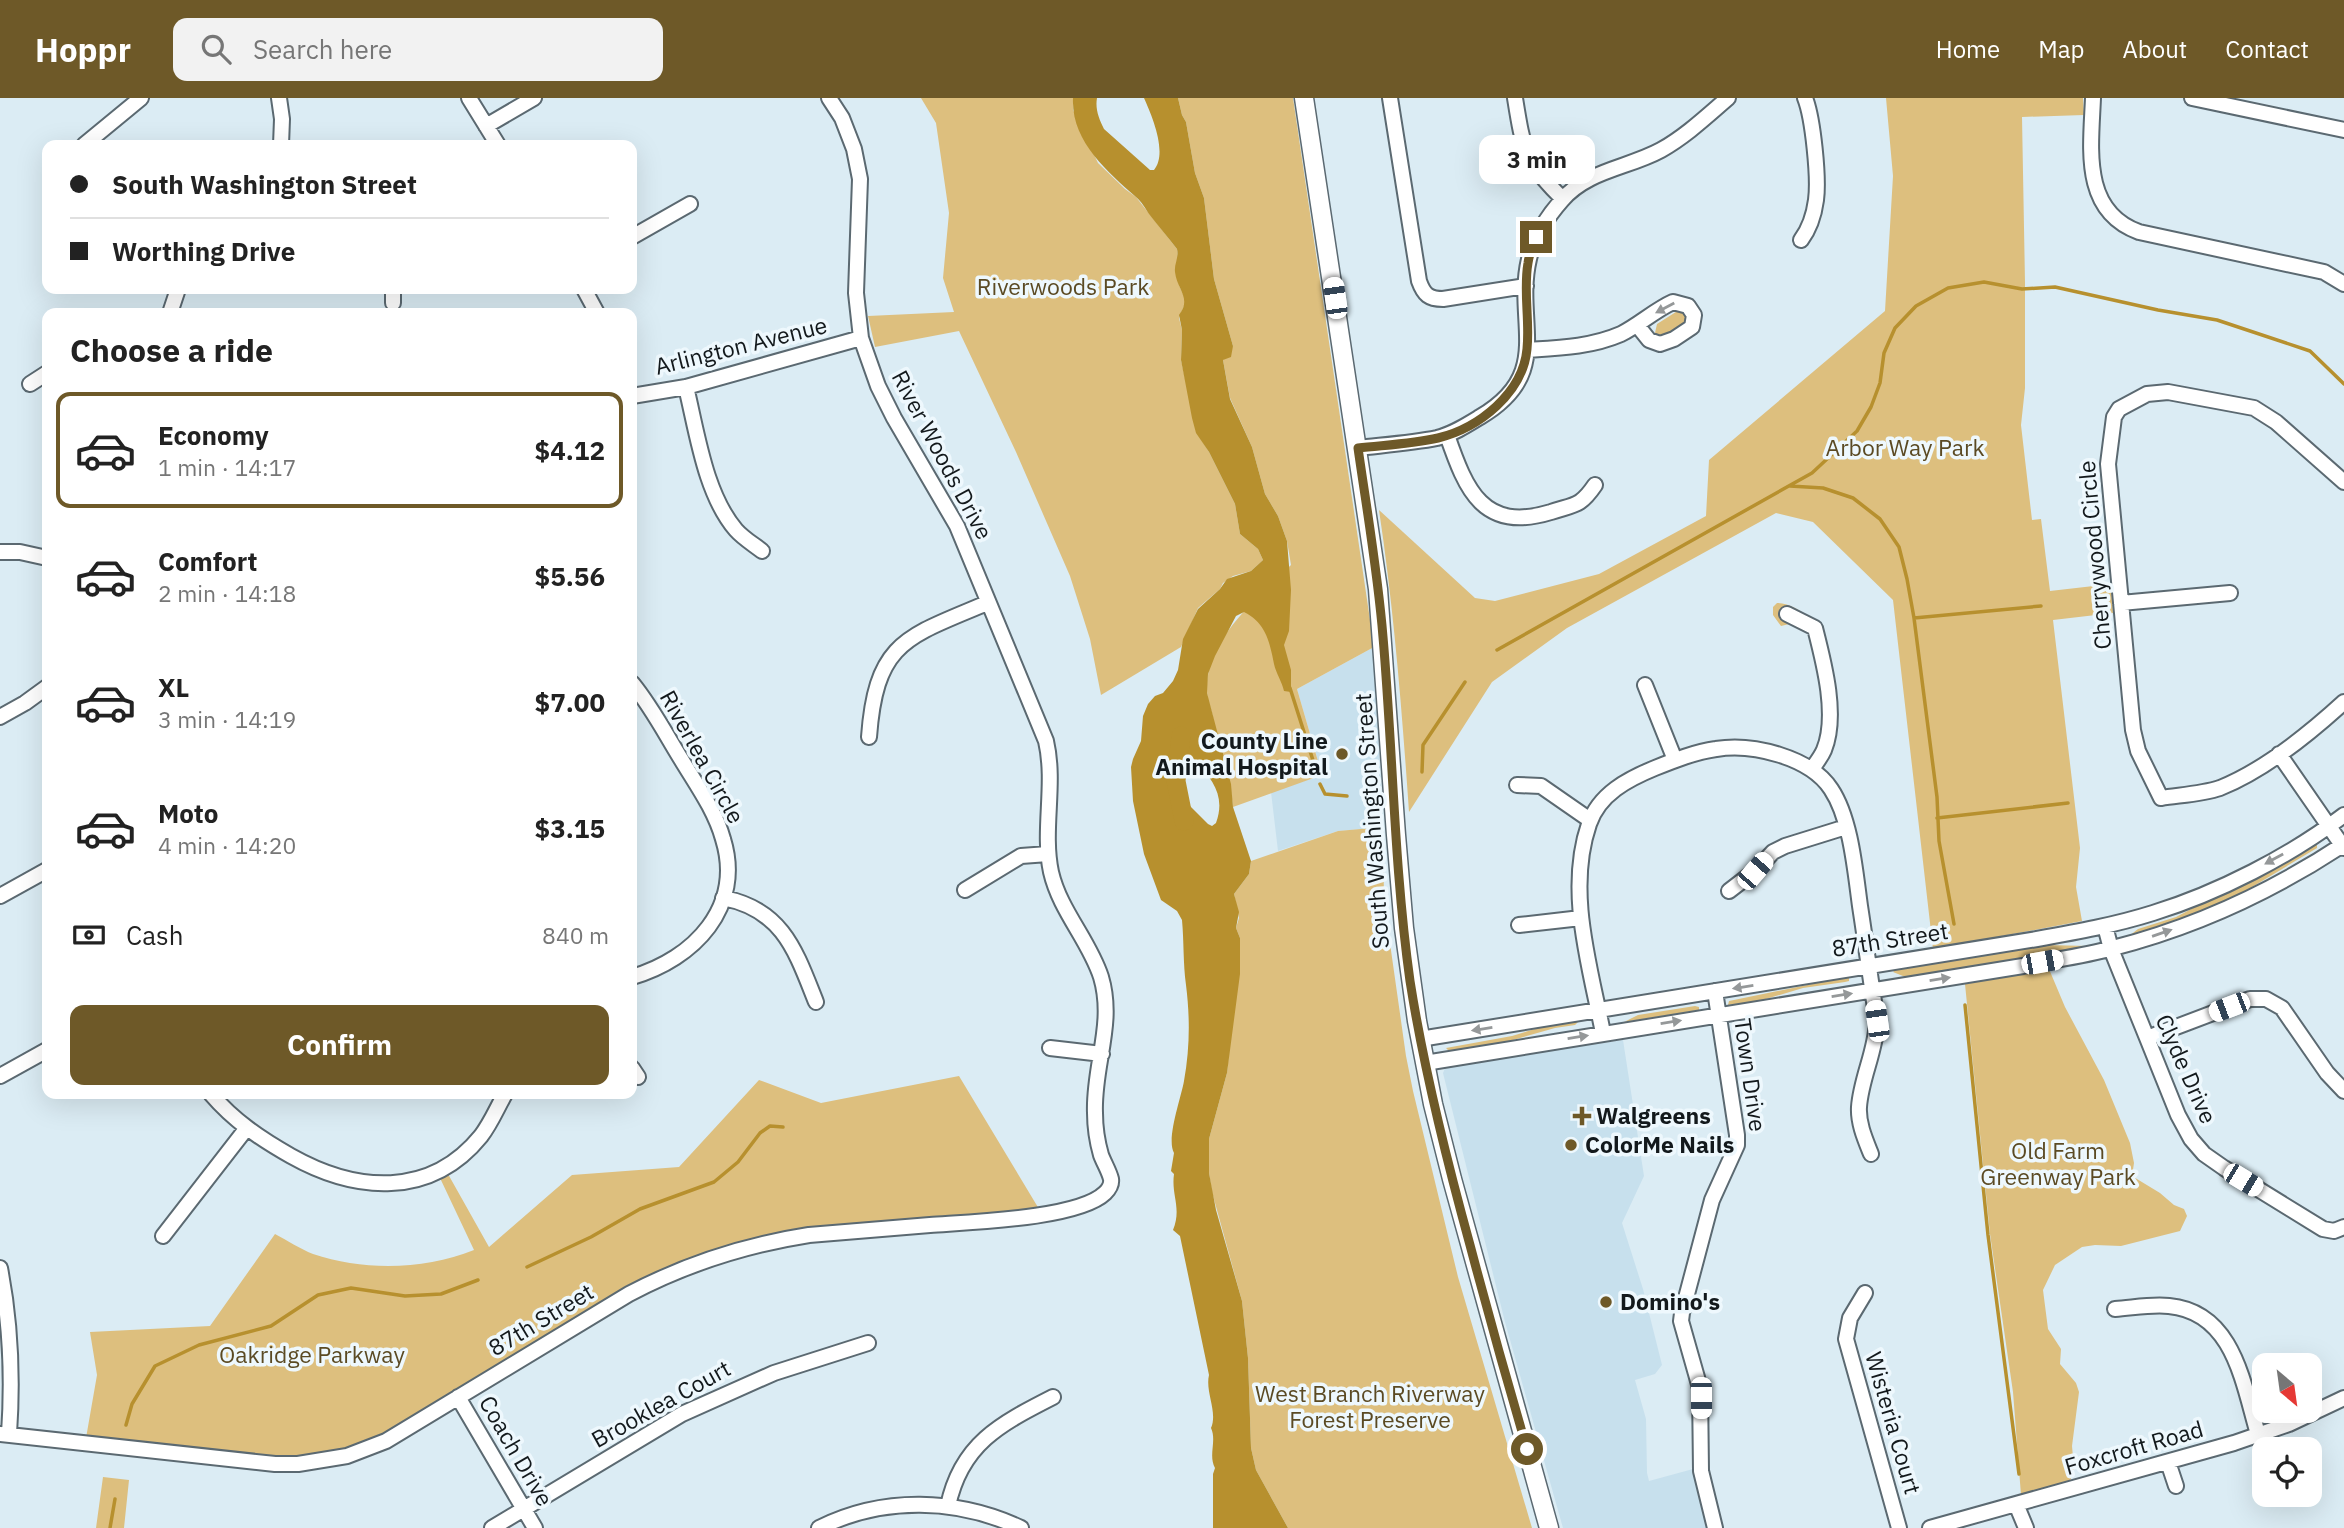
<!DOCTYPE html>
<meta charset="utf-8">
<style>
body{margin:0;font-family:"IBM Plex Sans",sans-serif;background:#f2f2f2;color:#222;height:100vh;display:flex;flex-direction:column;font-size:26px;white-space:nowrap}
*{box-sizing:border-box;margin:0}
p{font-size:23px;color:#767676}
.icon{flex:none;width:38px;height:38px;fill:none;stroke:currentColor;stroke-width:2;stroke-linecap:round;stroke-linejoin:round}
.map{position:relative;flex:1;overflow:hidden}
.panel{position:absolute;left:42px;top:210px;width:595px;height:791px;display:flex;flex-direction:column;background:#fff;border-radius:14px;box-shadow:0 7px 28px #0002}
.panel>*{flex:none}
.guide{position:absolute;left:42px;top:42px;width:595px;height:154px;border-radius:14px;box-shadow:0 7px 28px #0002;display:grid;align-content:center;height:154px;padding:0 28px;background:#fff}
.needle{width:46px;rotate:151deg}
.fabs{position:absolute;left:2252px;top:1255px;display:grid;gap:14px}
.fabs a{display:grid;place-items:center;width:70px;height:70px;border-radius:14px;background:#fff;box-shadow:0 7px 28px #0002;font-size:35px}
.end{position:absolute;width:32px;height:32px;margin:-16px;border:9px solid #6e5928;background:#fff;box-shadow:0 0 0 4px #fff}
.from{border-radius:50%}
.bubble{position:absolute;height:49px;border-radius:14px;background:#fff;box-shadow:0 7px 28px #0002;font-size:23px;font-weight:800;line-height:49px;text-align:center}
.car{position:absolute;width:21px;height:42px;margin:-21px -10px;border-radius:9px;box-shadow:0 0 5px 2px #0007;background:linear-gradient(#fff 24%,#345 0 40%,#fff 0 76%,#345 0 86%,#fff 0)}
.guide b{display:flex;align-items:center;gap:24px;height:66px;font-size:26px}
.guide b+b{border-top:2px solid #e0e0e0}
.guide i{width:18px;height:18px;background:#222}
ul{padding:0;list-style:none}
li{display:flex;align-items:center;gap:21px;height:116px;margin:0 14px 10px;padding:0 14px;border:4px solid transparent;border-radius:14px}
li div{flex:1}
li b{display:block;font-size:26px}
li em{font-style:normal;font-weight:800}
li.on{border-color:#6e5928}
li>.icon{width:63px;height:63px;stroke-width:1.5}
h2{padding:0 28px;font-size:32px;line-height:84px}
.pay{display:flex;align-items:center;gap:18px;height:77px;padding:0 28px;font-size:26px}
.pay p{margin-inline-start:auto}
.action{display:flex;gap:14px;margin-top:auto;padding:14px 28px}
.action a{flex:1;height:80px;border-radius:14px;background:#6e5928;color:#fff;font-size:28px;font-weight:800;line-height:80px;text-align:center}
header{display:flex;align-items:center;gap:42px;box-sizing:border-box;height:98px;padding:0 35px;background:#6e5928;color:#fff}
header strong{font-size:33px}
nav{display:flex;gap:38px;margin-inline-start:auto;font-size:24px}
.search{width:490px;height:63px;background:#f2f2f2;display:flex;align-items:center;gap:18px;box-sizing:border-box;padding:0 24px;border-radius:14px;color:#767676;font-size:26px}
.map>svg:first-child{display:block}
.built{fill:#c7e0ed}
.green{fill:#ddbf7e}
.water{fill:#b7902e;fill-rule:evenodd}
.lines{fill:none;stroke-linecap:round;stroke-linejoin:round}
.stream{stroke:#b7902e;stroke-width:3.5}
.river{stroke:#b7902e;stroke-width:19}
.minor-casing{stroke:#5b6971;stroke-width:18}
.major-casing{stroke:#5b6971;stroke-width:21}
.minor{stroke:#fff;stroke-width:14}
.major{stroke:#fff;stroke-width:18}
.oneway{fill:#959899}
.route{stroke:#6e5928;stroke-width:9}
.poi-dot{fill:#6e5928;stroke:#eef8fd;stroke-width:2.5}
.labels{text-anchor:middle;stroke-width:7;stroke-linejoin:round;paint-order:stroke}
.park-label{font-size:23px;fill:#5b4a23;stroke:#eef8fd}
.street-label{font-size:23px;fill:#13191c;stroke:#eef8fd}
.poi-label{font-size:23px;font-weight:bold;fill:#13191c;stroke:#eef8fd;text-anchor:start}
</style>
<header>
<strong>Hoppr</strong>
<div class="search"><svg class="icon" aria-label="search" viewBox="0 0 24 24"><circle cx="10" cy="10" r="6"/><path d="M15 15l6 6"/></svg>Search here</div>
<nav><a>Home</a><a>Map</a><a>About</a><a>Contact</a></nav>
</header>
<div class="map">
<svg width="2344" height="1430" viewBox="0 0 2344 1430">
<rect width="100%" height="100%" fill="#dbecf4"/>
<path class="built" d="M1374 549 1383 729 1338 733 1278 753 1271 694 1322 677 1297 591Z
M1623 942 1644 1078 1622 1125 1643 1191 1662 1267 1655 1276 1635 1282 1646 1321 1647 1375 1649 1383 1693 1371 1696 1390 1708 1430H1563L1505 1224 1443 975 1446 968 1451 967Z"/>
<path class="green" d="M921 0H1073V12L1098 65 1125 91 1136 99 1177 151C1179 160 1175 167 1176 174 1177 185 1182 193 1186 203L1179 220 1182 232 1181 262 1197 335 1209 354 1235 406 1240 436 1258 451 1263 462 1251 473 1233 478 1223 485 1220 491 1198 510 1181 549 1101 597 1090 541 1070 478 1016 354 959 233 875 249 868 218 954 214 943 180 949 115 936 25Z
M1178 0H1293L1374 549 1297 591 1322 677 1233 709C1230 676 1218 647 1212 615 1210 608 1207 600 1207 594 1204 542 1258 500 1291 467L1287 443 1278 418 1265 396 1252 349 1230 300 1223 262 1233 248 1214 181 1204 100 1195 75 1186 24 1182 17Z
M1886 0H2083L2084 17 2022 19 2025 184V290L2021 327 2032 422 2041 421 2050 493 2111 486 2113 515 2053 522 2080 750 2076 789 2082 823 1933 851 1893 502 1813 424 1776 415 1567 530 1492 584 1409 714C1402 613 1394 512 1379 412L1475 500 1495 503 1599 476 1706 418 1709 362 1885 213 1893 78Z
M1679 212 1688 215 1687 226 1663 240 1655 235 1657 226Z
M1777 505C1788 505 1803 513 1810 521L1781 528 1773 517V509Z
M1383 729 1384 803 1406 958 1413 993 1458 1179 1532 1430H1288L1256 1372 1251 1350 1248 1260 1242 1203 1212 1094 1209 1075V1041L1227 975 1240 840 1236 830 1239 820 1234 796 1249 776 1251 763 1338 733Z
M2317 745V750L2232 801 2178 824 2129 838 2138 831 2176 819Z
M2046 847 2089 848 1913 878H1903L1893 874 1896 871Z
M2049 871 2065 909 2104 982 2130 1045 2134 1065 2132 1078 2160 1095 2174 1107 2184 1111 2187 1118 2180 1133 2121 1148 2095 1147 2082 1149 2055 1167 2043 1192 2048 1231 2061 1251 2060 1266 2076 1285 2079 1294 2072 1348 2074 1370 2070 1383 2021 1397 2013 1294 1990 1136 1965 886Z
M1846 879H1849V883L1845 884 1803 890 1759 903 1728 907 1729 903Z
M1695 908 1699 909V912L1624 924 1638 917Z
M1576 922 1578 924 1575 927 1555 930 1506 944 1449 953 1446 950 1512 938 1548 927Z
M959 978 1039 1111 720 1151 389 1334 352 1349 295 1360H276L86 1340 97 1277 90 1234 210 1228 275 1136C287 1142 300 1151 313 1156 364 1173 424 1172 474 1152L440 1080 448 1076 489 1149 572 1077 679 1069 759 982 821 1005Z
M103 1379 129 1382 124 1430H96Z"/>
<path class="water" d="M1073 0H1097C1095 11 1099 21 1104 31L1150 72H1154C1168 55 1152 18 1144 0H1178L1182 17 1186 24 1195 75 1204 100 1214 181 1233 248 1231 259 1223 262 1230 301 1252 349 1265 396 1278 418 1287 443 1291 492 1289 533 1284 547 1291 572V594L1284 593C1282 584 1276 575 1274 566 1270 545 1266 525 1244 514L1236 518 1215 558 1208 576 1207 595 1231 686 1233 709 1251 763 1249 776 1234 796 1239 814 1236 830 1240 840V876L1227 975 1209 1041V1075L1216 1112 1242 1203 1248 1260 1251 1350 1256 1372 1288 1430H1213V1376L1215 1370C1208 1357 1217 1343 1211 1330 1218 1314 1205 1294 1209 1277L1180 1138 1173 1132C1182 1110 1171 1097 1174 1076L1171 1073 1174 1055C1166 1041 1181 1000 1184 983 1190 950 1190 919 1186 887 1183 865 1184 843 1182 822L1177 813 1161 802 1144 756 1133 703 1131 669 1133 661 1141 643 1143 618 1148 606 1155 598 1163 595 1173 583 1178 572 1183 541 1198 511 1220 491 1227 481 1251 473 1263 462 1258 451 1240 436 1235 406 1209 354 1196 335 1192 320 1181 262 1182 232 1179 217C1192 200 1177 192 1175 174 1174 166 1179 160 1177 151 1168 139 1158 128 1149 116 1145 110 1142 104 1136 99 1107 73 1071 43 1073 0ZM1186 657 1191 658C1209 678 1227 695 1216 725L1212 728 1208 726 1179 697 1175 688 1176 670 1181 659Z"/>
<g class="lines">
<path class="stream" d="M1790 388 1823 390 1853 400 1880 421 1899 449 1907 481 1914 520 1937 699 1939 743 1954 826
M1914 520 2041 508
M1497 552 1812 375 1857 333 1871 309 1880 285 1884 255 1895 230 1916 208 1948 190 1984 184 2022 191 2055 189 2158 212 2217 222 2310 253 2344 286
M1290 590 1317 675
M1422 674 1423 647 1465 584
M1320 686 1325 696 1347 698
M1937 720 2068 705
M1965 907 1988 1137 2019 1376
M527 1169 591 1139 640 1111 714 1084 738 1064 760 1035 770 1028 783 1029
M126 1327 132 1306 155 1268 199 1247 271 1228 318 1197 351 1190 405 1198 441 1196 478 1182
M110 1430 115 1401"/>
<path class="river" d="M1181 638 1176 683 1184 723"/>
<defs>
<path id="minor" d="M279 0 282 21 281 47
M469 0 498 47
M1390 0 1419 183C1424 197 1429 201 1443 201L1526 188
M1515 0C1523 50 1525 65 1563 101
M2093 0C2091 50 2081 113 2139 134L2324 174 2344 186
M2192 0 2344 32
M486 28 534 0
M84 47 141 0
M632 139 690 106
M1801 142C1810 130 1814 117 1816 102 1819 80 1813 20 1805 0
M393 191V205
M584 191 597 215
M170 215 178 191
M1527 252C1559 250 1591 249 1621 236 1639 227 1655 212 1673 204L1688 208 1694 217 1692 229 1674 241 1660 246 1649 242 1637 227
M30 286 47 275
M686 289C697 334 705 396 736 432 743 440 753 446 762 453
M632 298 686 289 861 240
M1447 337C1466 392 1483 435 1551 414 1575 406 1580 409 1595 387
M1358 350C1384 347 1412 345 1437 340 1453 336 1467 327 1480 319 1555 275 1514 225 1529 161 1534 139 1547 119 1562 102 1588 72 1628 70 1661 52 1686 38 1707 18 1728 0
M2344 384 2276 324 2254 310 2168 294 2147 296 2119 311 2114 319 2108 366 2133 632 2138 653 2161 700C2180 697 2202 696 2220 690 2265 672 2309 636 2344 604
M0 454H20L47 460
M2121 505 2230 495
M1787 516 1815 530C1824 565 1838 618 1824 652 1821 659 1816 665 1812 671
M632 585C651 608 665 635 681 661 696 686 715 712 723 741 744 809 694 861 632 879
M1645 587 1675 662
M0 619 25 605 47 589
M869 639C876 543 907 539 987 505
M2279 656 2344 750
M1517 687 1541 688 1590 722
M965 792 1021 758 1048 756
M1729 793 1755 773 1773 754 1785 748 1846 729
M0 798 47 772
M723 800C783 811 796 854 816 904
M1519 827 1581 820
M2105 828 2111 851 2147 940 2178 1017 2191 1041 2204 1056 2224 1070 2323 1131 2334 1133 2344 1129
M1715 893 1737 1037V1047L1712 1102 1682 1215 1681 1223 1700 1290 1701 1373 1715 1430
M1603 935C1590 868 1566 793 1589 726 1599 696 1628 681 1655 670 1675 662 1695 654 1716 651 1752 645 1810 659 1831 691 1851 721 1855 772 1860 808 1866 847 1871 885 1877 923 1876 953 1861 980 1859 1009 1858 1025 1865 1041 1871 1056
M2147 940 2250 901H2266L2282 910 2327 975 2344 993
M1420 941 2037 841C2076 834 2115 827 2153 815 2218 795 2290 758 2344 717
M1050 950 1102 956
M1425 965 2023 868C2053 862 2084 858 2113 850 2195 829 2273 793 2344 746
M632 970 638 979
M0 978 47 952
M211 996C234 1023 261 1041 291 1058 355 1094 430 1101 481 1038 491 1025 497 1010 505 996
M163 1138 246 1031
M0 1170C11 1227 13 1278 9 1336
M1865 1195 1850 1220 1846 1241 1899 1430
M2115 1211C2132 1210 2151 1206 2169 1208 2234 1214 2243 1286 2258 1336
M458 1299 535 1430
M0 1336 275 1366H298L347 1358 386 1343 629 1196C686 1166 745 1147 809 1137 849 1134 890 1130 930 1127 969 1124 1078 1121 1105 1095 1109 1091 1112 1087 1111 1081 1109 1073 1104 1065 1101 1057 1097 1043 1095 1029 1095 1015 1093 968 1115 926 1101 879 1089 842 1060 813 1051 774 1042 732 1056 686 1046 643L957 428 894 320 878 288 861 240 856 195 860 81 854 51 842 20 829 0
M2168 1364 2176 1388
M2016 1406 2026 1430
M948 1408C961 1346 1000 1326 1053 1299
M492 1430 682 1316 774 1275 868 1245
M819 1430C883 1398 957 1400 1021 1430
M1930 1430 2234 1345 2289 1326 2344 1300"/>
<path id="major" d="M1304 0 1378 491 1396 737 1404 830 1417 923 1433 1006 1452 1081 1549 1430"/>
</defs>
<use href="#minor" class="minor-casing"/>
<use href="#major" class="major-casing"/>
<use href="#minor" class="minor"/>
<use href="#major" class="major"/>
</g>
<defs><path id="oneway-solid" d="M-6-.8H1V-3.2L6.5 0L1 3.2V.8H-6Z" transform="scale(1.75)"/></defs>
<g class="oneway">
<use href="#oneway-solid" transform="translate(1665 210) rotate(152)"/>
<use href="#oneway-solid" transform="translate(2274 761) rotate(151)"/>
<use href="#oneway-solid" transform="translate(2162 835) rotate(-19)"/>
<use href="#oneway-solid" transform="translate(1940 881) rotate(-9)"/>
<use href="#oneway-solid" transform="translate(1743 889) rotate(171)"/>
<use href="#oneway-solid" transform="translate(1842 897) rotate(-9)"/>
<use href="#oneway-solid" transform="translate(1671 924) rotate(-9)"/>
<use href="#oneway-solid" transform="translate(1482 931) rotate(171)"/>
<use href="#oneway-solid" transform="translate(1578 939) rotate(-9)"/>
</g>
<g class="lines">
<path class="route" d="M1527 1351C1507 1283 1488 1215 1470 1147 1446 1060 1424 972 1410 883 1394 769 1393 654 1383 539 1378 476 1367 413 1358 350 1384 347 1412 346 1438 340 1479 330 1523 295 1527 251 1530 222 1523 193 1528 165 1529 156 1533 148 1536 139"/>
</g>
<g class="poi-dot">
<circle cx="1342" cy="656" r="7"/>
<path d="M1578.5 1007.5h7v7h7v7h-7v7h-7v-7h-7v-7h7z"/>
<circle cx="1571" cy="1047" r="7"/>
<circle cx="1606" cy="1204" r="7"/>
</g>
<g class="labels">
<g class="park-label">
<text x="1063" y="197">Riverwoods Park</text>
<text x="1905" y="358">Arbor Way Park</text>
<text x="2058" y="1061">Old Farm<tspan x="2058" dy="26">Greenway Park</tspan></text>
<text x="312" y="1265">Oakridge Parkway</text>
<text x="1370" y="1304">West Branch Riverway<tspan x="1370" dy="26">Forest Preserve</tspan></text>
</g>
<g class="street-label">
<text transform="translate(741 248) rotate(-14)" y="8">Arlington Avenue</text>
<text transform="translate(942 357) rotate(62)" y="8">River Woods Drive</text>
<text transform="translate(2095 457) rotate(-95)" y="8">Cherrywood Circle</text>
<text transform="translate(702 659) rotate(61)" y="8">Riverlea Circle</text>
<text transform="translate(1372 723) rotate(-94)" y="8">South Washington Street</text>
<text transform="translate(1890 842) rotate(-9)" y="8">87th Street</text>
<text transform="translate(2186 971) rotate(66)" y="8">Clyde Drive</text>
<text transform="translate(1750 977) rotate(82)" y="8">Town Drive</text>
<text transform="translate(541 1222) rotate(-31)" y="8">87th Street</text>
<text transform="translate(661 1306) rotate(-29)" y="8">Brooklea Court</text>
<text transform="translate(1893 1325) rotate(74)" y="8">Wisteria Court</text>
<text transform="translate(2134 1350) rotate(-16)" y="8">Foxcroft Road</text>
<text transform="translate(516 1353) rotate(60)" y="8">Coach Drive</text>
</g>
<g class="poi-label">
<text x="1328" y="651" text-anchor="end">County Line<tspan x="1328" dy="26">Animal Hospital</tspan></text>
<text x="1596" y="1026">Walgreens</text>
<text x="1585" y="1055">ColorMe Nails</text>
<text x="1620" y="1212">Domino's</text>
</g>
</g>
</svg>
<div class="fabs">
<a><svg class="needle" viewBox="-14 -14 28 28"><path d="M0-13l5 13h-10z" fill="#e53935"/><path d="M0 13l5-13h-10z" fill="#767676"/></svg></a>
<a><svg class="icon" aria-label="locate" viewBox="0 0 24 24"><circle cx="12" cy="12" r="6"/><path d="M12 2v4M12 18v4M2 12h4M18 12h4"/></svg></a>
</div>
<i class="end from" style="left:1527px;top:1351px"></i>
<i class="end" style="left:1536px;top:139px"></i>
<div class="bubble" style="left:1479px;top:37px;width:116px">3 min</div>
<i class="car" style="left:1335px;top:200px;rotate:352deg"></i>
<i class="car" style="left:1755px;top:773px;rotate:41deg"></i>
<i class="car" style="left:2042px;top:864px;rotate:80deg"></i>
<i class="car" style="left:2229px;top:909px;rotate:249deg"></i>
<i class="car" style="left:1877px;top:923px;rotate:352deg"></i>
<i class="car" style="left:2243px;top:1082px;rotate:121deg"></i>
<i class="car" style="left:1701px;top:1300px;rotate:180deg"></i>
<div class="guide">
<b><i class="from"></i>South Washington Street</b>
<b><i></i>Worthing Drive</b>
</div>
<section class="panel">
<h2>Choose a ride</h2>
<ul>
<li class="on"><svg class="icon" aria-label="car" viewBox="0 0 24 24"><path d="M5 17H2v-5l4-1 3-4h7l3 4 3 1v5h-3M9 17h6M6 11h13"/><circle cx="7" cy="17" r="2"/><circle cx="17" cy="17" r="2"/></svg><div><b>Economy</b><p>1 min · 14:17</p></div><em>$4.12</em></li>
<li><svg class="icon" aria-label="car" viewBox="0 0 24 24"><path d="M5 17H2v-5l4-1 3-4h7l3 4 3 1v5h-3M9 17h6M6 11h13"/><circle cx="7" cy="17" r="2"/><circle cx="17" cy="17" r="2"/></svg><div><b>Comfort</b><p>2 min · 14:18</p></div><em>$5.56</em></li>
<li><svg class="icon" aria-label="car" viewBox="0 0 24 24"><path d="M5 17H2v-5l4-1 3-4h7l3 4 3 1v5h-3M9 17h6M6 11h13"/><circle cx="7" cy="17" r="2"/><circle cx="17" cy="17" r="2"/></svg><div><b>XL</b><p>3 min · 14:19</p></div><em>$7.00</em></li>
<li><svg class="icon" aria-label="car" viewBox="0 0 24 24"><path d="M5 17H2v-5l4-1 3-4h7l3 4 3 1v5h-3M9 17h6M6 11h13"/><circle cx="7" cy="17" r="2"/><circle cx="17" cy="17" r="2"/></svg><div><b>Moto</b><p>4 min · 14:20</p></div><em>$3.15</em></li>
</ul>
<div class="pay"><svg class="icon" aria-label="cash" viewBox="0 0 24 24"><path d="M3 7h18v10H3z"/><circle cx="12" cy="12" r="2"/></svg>Cash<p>840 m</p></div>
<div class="action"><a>Confirm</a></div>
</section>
</div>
